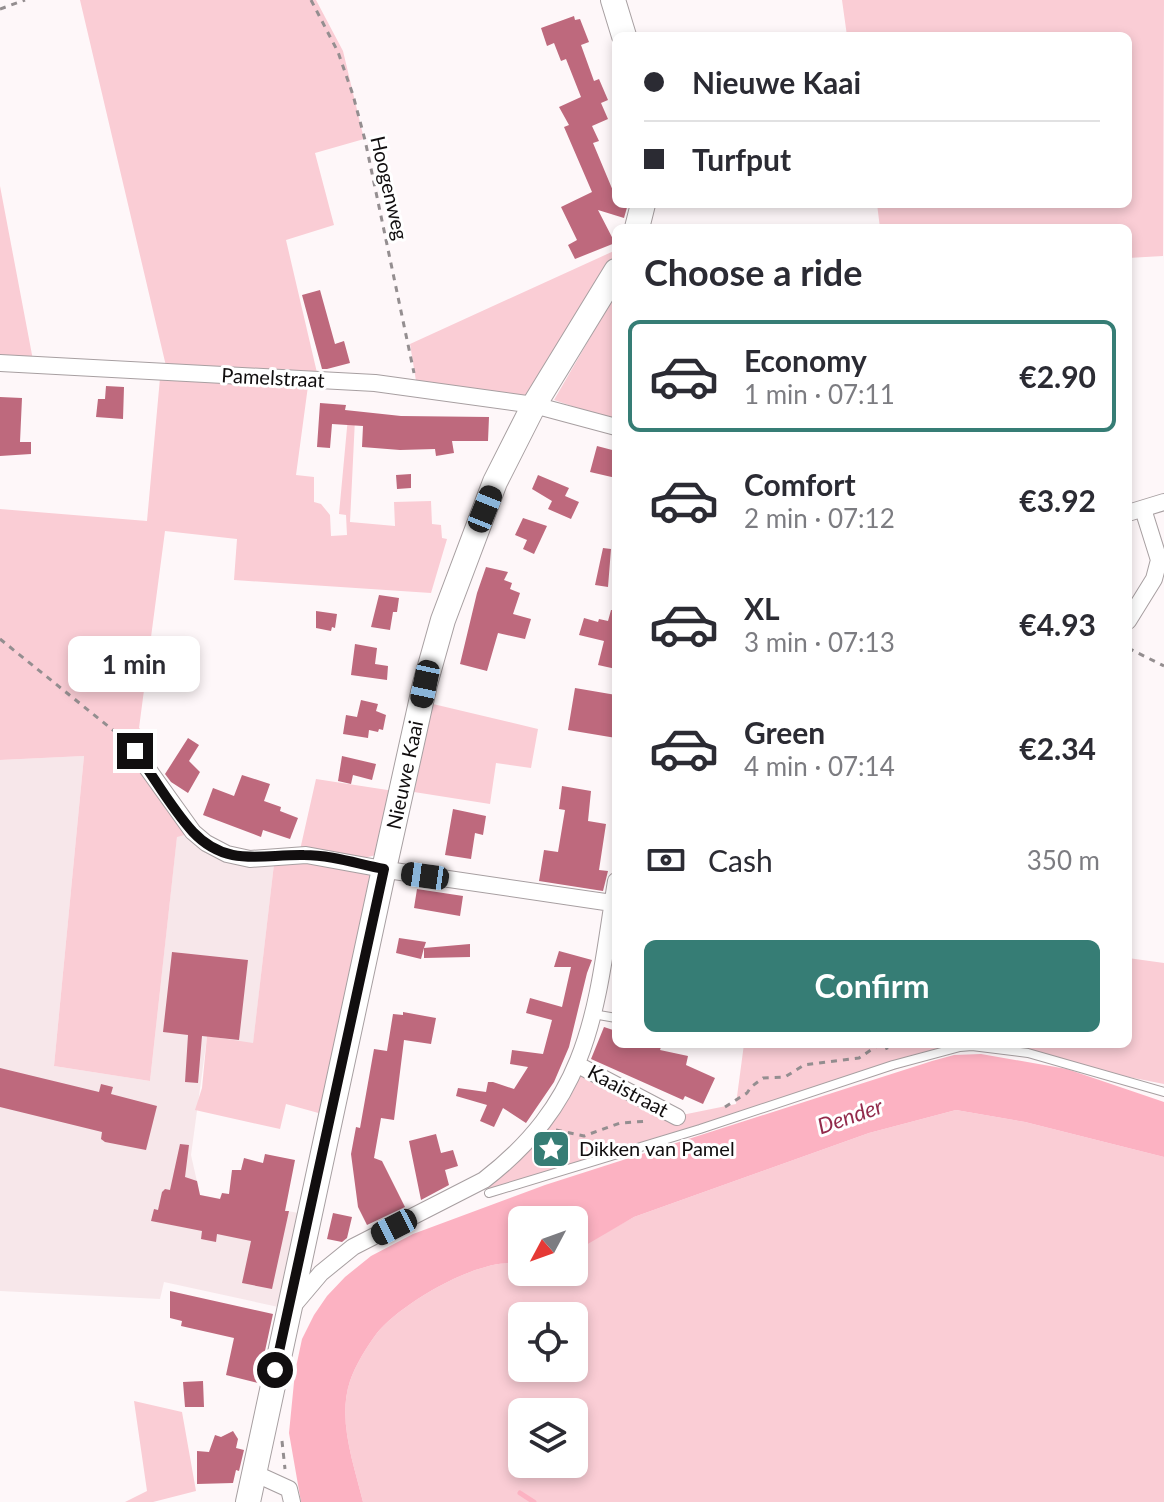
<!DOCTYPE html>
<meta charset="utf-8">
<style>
body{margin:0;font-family:Lato,sans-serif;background:#f2f2f3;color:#2b2b33;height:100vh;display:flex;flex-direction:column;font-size:30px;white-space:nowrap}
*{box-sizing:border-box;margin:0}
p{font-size:26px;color:#7c7c81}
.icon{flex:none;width:44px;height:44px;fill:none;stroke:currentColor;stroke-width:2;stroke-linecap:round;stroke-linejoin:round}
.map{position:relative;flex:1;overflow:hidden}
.details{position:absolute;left:612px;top:224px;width:520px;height:824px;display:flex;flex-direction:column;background:#fff;border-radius:12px;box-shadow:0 4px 12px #0003}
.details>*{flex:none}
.hud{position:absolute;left:612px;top:32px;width:520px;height:176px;border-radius:12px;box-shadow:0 4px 12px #0003;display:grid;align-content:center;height:176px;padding:0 32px;background:#fff}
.needle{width:52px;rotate:229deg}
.controls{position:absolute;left:508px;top:1206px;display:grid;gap:16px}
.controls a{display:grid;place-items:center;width:80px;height:80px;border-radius:12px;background:#fff;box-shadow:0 4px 12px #0003;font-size:40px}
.end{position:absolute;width:36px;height:36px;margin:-18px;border:10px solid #110e0f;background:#fff;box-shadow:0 0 0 4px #fff}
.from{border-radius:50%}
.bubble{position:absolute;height:56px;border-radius:12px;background:#fff;box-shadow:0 4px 12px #0003;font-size:26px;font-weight:700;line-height:56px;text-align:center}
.car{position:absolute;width:24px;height:48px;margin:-24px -12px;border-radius:10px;box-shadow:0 0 6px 2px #0007;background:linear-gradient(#222 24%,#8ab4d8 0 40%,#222 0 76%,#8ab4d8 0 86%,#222 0)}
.hud b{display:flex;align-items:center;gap:28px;height:76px;font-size:30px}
.hud b+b{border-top:2px solid #e1e1e2}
.hud i{width:20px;height:20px;background:#2b2b33}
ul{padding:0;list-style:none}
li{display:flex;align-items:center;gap:24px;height:112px;margin:0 16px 12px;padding:0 16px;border:4px solid transparent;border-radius:12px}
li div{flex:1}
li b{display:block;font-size:30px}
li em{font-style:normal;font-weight:700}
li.selected{border-color:#367d75}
li>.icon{width:72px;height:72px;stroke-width:1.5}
h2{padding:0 32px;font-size:36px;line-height:96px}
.pay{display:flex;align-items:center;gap:20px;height:88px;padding:0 32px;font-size:30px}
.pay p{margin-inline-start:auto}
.action{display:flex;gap:16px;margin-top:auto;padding:16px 32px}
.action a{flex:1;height:92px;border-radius:12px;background:#367d75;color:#fff;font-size:32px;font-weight:700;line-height:92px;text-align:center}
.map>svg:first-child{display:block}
.built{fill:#f7e7ea}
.green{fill:#facdd5;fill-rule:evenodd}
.water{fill:#fcb2c2}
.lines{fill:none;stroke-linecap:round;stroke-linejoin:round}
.stream{stroke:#fcb2c2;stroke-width:5}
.building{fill:#be697d}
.service-casing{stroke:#a79fa1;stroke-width:10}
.minor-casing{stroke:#a79fa1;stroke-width:18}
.secondary-casing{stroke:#a79fa1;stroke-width:26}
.path{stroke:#948e90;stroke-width:3;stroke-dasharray:6 6;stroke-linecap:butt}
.service{stroke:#fff;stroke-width:8}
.minor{stroke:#fff;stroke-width:16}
.secondary{stroke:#fff;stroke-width:24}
.route{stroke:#110e0f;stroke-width:10}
.labels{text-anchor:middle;stroke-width:6;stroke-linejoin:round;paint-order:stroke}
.street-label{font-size:20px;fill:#110e0f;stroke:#fff}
.poi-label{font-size:20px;fill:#110e0f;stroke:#fff;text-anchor:start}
.water-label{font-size:22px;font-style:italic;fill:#922a4b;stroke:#fff}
</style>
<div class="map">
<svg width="1164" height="1502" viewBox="0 0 1164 1502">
<rect width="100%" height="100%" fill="#fef7f9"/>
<path class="built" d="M84 756 54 1066 150 1081 177 836 188 834 201 848 246 866 274 864 253 1044 207 1037 191 1155 200 1195 304 1214 283 1308 164 1282 160 1299 0 1291V760Z"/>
<path class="green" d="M80 0H316L343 51 364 139 315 153 334 225 286 240 318 377 166 366Z
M842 0H1164L1163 256 1128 258V228H880L877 204H1128V36H847Z
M0 186 33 360 0 359Z
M616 250V256L531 393 524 396 416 381 410 344Z
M616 293V421L554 400Z
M160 378 308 386 296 475 314 477V502L321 504 330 515 331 536 347 535 346 515 339 514 348 417 355 419 350 522 395 526 394 502 431 501 432 524 441 525 442 538 447 539 431 593 234 580 237 539 165 531 139 728 149 736 125 744 188 834 177 837 150 1081 54 1066 84 756 0 760V509L147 521Z
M433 704 538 729 531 768 496 763 490 804 414 792Z
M316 779 394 791 376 855 364 858 300 850Z
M319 862 366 872 371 877 322 1114 286 1104 280 1129 195 1110 202 1088 207 1036 253 1043 274 864Z
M1128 958 1164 963V1084L972 1046 700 1129 488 1190 486 1186 545 1133 570 1097 578 1065 677 1116 736 1104 744 1044H1128Z
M956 1110 1025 1122 1164 1157V1502H363C354 1464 337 1420 350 1381 355 1366 367 1346 377 1333 400 1304 485 1253 522 1265V1272H574V1252L578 1248 634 1217 869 1133ZM522 1316H574V1368H522ZM522 1412H574V1464H522Z
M134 1401 182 1412 196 1491 153 1502H125L147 1491Z"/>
<path class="water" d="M981 1054 1067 1069 1164 1102V1157L1025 1122 956 1110 869 1133 634 1217 574 1252V1220H522V1265C485 1253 400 1304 377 1333 367 1346 355 1366 350 1381 337 1420 354 1464 363 1502H301L289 1433 295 1372 302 1339 314 1315 327 1296 345 1277 371 1256 413 1234 545 1185 932 1061 954 1055Z"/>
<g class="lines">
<path class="stream" d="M520 1493 534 1502"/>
</g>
<path class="building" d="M574 16 575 20 580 19 589 42 581 45 594 81 599 79 608 100 601 103 608 119 592 126 599 141 593 143 616 198V204H628L624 218 598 210 615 243 575 259 568 245 577 240 561 207 592 192 564 127 569 125 559 107 581 97 566 59 561 61 554 43 547 46 541 28Z
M320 290 335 344 344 341 350 363 327 369H322L302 295Z
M106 386 124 387 123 419 96 417 98 399H105Z
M0 397 22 398 20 442H31V454L0 456Z
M320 403 346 405 345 410 401 416 489 417 488 441H452L454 453 436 456 435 449 400 450 362 447 363 426 332 424 330 448 317 447Z
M597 446 616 451V478L590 472Z
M411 474V488L397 489 396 475Z
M538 475 569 488 565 496 579 502 571 519 548 509 552 501 532 489Z
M523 518 547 526 534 554 523 549 527 540 515 535Z
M603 548 611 549 608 587 595 585Z
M486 567 508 572 504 580 512 583 510 589 520 593 513 614 531 619 525 639 498 633 487 671 460 664 477 593Z
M379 595 399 598 397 612H393L390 630 371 627Z
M611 610H616V669L598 665 604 641 579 635 584 618 598 622 599 619 608 621Z
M316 611 337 614 335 628 332 627 331 631 316 628Z
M355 644 377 648 375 664 388 666 387 680 351 675Z
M575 688 616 695V738L568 730Z
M361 700 378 704 376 711 386 715 383 730 379 729 378 732 369 730 368 738 343 734 346 715 357 717Z
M188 738 199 745 189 761 200 772 188 793 171 782 165 774Z
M342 756 376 764 372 780 353 775 351 784 338 781Z
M242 775 270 784 264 801 281 807 280 811 298 818 290 839 263 830 261 837 203 815 213 788 234 796Z
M562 786 591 791 588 821 606 824 599 870 608 871 603 891 539 881 544 850 558 852 565 810 559 809Z
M453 809 486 816 483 835 475 833 471 859 445 855Z
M417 889 463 896 460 916 414 908Z
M399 938 426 942 424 948 470 944V957L424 958V948L421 959 396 953Z
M559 951 592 960 587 973 569 1047 554 1082 526 1123 503 1108 494 1127 480 1121 487 1105 456 1096 458 1088 486 1092 488 1082H493L514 1089 528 1067 510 1064 512 1050 543 1054 552 1020 526 1013 530 998 562 1007 571 967H554Z
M172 952 248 960 239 1040 202 1036 198 1083 185 1082 188 1035 163 1032Z
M403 1012 436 1018 431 1044 404 1040 394 1120 381 1118 374 1158 382 1161 405 1207 367 1225 358 1207 351 1154 356 1127 360 1128 374 1049 387 1051 393 1014 403 1015Z
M604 1027 616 1031V1044H662L660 1050 688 1056 686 1065 715 1078 703 1104 685 1096 683 1100 591 1059Z
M0 1068 99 1092 101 1084 113 1087 111 1094 157 1106 146 1150 105 1142 101 1139 102 1132 0 1107Z
M436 1134 441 1153 453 1150 458 1166 445 1170 449 1185 421 1200 409 1141Z
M180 1144 189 1145 185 1177 197 1181 200 1195 220 1199 222 1193 229 1194 232 1170H241L244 1158 263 1163 265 1154 295 1160 285 1211H289L272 1289 242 1283 251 1241 217 1234 216 1242 201 1239 202 1231 151 1221 154 1209 158 1210 162 1192 165 1189 170 1190Z
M333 1213 352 1217 347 1238 342 1242 327 1239Z
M170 1291 273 1314 258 1383 226 1375 234 1338 181 1326 182 1321 170 1318Z
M203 1381 204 1407H185L183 1382Z
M233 1431 238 1439 236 1448 244 1450 239 1471 236 1470 233 1483 197 1484V1451L209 1452 215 1435 221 1437Z"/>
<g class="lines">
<defs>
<path id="service" d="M593 1014 616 1018
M489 1193 700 1129 893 1065 960 1047 972 1046 1028 1053 1164 1092"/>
<path id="minor" d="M0 363 375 383 534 405 616 427
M1128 513 1164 502
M1128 621 1154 579 1159 560 1143 509
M135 751 193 832 206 843 227 854 250 859 306 855 394 871 612 903
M578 1065 677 1117
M293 1306 321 1273 353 1247 484 1180C593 1096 596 1007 616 881
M254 1473 289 1489 292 1502"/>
<path id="secondary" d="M613 0 624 36
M637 228 643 204
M248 1502 384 869 425 684 443 620 495 482 534 405 616 271"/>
</defs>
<use href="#service" class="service-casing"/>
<use href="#minor" class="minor-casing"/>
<use href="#secondary" class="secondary-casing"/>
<path class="path" d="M311 0 338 52 353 95 365 140 414 373
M0 9 25 0
M0 639 124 739
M1128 648 1164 666
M885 1044 889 1054
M725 1107 747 1093 751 1087 763 1078 785 1077 804 1065 859 1058 880 1044
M556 1130 584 1136 620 1123 649 1121
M543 1145 545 1161 543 1164
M282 1441 285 1469"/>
<use href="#service" class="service"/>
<use href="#minor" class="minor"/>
<use href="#secondary" class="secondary"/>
</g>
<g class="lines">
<path class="route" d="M135 751C154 777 171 808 193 832 227 868 262 854 304 855 331 855 358 864 384 869L275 1370"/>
</g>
<defs>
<symbol id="sight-square" viewBox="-11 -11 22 22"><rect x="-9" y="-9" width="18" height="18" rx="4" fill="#367d75" stroke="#fff"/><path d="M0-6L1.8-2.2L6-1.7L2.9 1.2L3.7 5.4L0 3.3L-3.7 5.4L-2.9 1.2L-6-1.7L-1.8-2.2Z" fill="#fff"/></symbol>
</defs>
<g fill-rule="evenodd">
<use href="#sight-square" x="529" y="1127" width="44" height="44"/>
</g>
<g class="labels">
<g class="street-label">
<text transform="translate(389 188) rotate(77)" y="7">Hoogenweg</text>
<text transform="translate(273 378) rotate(3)" y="7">Pamelstraat</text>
<text transform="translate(405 775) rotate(-78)" y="7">Nieuwe Kaai</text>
<text transform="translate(628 1091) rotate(28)" y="7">Kaaistraat</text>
</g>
<g class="poi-label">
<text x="579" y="1156">Dikken van Pamel</text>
</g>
<g class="water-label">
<text transform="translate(850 1116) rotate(-19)" y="8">Dender</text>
</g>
</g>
</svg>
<div class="controls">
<a><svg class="needle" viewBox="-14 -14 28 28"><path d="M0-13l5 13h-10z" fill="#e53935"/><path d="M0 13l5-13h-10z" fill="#7c7c81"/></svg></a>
<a><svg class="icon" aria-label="locate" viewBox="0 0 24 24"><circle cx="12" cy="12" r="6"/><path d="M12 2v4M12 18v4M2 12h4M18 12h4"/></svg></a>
<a><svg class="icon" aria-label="layers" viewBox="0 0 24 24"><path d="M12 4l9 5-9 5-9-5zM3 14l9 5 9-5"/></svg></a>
</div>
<i class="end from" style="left:275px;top:1370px"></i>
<i class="end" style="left:135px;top:751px"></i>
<div class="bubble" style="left:68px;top:636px;width:132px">1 min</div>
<i class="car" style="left:485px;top:509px;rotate:22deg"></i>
<i class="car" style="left:425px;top:684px;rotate:192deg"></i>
<i class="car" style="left:425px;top:876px;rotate:278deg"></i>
<i class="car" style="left:394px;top:1227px;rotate:243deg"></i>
<div class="hud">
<b><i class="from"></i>Nieuwe Kaai</b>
<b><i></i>Turfput</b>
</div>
<section class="details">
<h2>Choose a ride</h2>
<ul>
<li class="selected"><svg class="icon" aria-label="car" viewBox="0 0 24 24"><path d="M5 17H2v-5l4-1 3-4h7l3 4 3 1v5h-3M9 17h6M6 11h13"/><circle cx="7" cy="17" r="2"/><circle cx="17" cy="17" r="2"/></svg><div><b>Economy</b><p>1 min · 07:11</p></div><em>€2.90</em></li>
<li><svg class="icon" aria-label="car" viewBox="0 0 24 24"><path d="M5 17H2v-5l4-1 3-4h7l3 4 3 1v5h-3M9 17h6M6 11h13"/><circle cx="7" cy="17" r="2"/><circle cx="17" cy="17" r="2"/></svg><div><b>Comfort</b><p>2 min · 07:12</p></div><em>€3.92</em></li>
<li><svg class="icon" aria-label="car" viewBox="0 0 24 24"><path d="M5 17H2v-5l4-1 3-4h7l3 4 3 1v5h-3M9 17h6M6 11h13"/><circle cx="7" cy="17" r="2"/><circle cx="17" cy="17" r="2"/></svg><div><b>XL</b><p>3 min · 07:13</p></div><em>€4.93</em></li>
<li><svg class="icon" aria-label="car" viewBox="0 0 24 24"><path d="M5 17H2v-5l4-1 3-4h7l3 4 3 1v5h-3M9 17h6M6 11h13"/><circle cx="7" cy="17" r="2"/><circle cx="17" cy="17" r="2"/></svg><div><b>Green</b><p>4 min · 07:14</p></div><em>€2.34</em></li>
</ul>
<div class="pay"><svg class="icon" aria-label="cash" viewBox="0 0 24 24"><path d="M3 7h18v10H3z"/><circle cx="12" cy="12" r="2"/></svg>Cash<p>350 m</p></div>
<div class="action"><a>Confirm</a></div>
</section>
</div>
